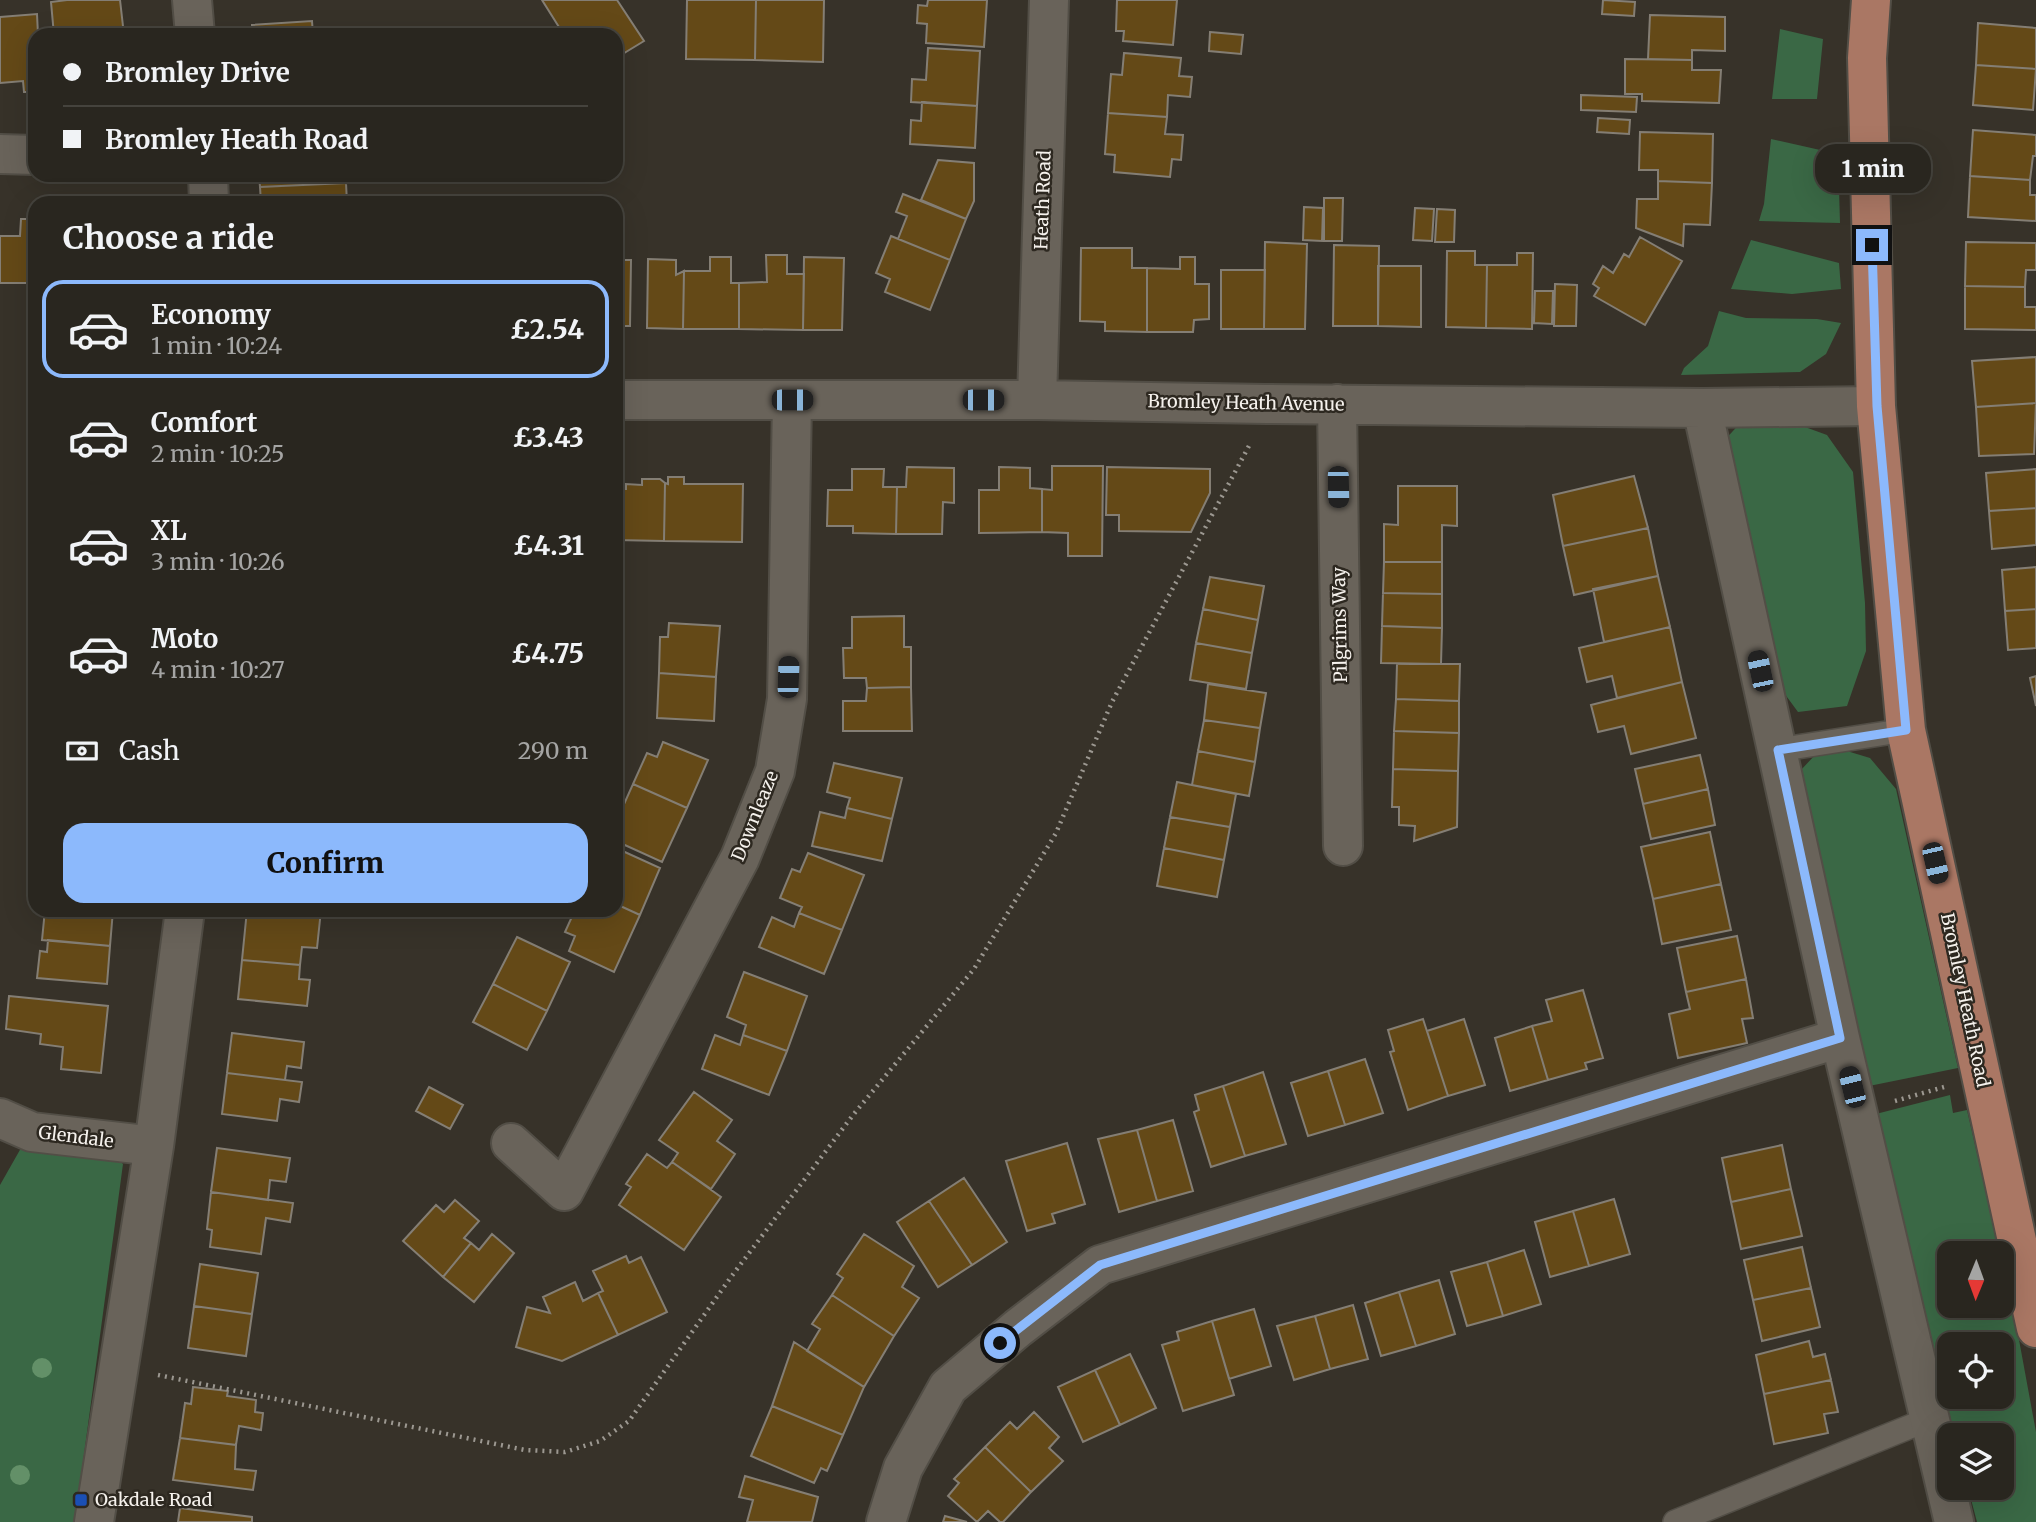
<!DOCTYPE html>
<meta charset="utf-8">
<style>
body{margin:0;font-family:Merriweather,serif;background:#312e28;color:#f1f3f6;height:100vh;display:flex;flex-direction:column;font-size:26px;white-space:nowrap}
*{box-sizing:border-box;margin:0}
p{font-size:23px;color:#a5a5a4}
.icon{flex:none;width:38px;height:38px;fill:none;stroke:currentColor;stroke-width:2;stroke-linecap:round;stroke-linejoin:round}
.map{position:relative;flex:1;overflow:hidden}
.sheet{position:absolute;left:28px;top:196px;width:595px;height:721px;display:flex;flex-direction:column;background:#29261f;border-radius:21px;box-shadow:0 7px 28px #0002,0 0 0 2px #45433d}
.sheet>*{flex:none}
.banner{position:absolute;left:28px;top:28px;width:595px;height:154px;border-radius:21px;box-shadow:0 7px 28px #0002,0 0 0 2px #45433d;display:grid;align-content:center;height:154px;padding:0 35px;background:#29261f}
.needle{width:46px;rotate:181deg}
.tools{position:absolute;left:1937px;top:1241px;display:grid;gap:14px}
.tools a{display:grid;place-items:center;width:77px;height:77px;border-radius:14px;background:#29261f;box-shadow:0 7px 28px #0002,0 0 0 2px #45433d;font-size:35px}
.end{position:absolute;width:32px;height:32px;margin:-16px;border:9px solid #8cb9fc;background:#111;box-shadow:0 0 0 4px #111}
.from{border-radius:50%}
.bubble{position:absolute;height:49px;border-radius:21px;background:#29261f;box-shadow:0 7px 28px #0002,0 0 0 2px #45433d;font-size:23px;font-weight:800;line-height:49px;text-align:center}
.car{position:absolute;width:21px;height:42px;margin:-21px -10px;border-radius:9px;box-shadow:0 0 5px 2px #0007;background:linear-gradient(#222 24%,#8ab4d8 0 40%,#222 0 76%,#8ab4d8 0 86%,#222 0)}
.banner b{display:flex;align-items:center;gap:24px;height:66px;font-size:26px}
.banner b+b{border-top:2px solid #45433d}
.banner i{width:18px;height:18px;background:#f1f3f6}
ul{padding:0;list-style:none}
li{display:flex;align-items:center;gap:21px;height:98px;margin:0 14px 10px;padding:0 21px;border:4px solid transparent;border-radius:21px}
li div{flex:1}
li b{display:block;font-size:26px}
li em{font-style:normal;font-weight:800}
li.current{border-color:#8cb9fc}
li>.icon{width:63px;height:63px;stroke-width:1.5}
h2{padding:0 35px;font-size:32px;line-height:84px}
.pay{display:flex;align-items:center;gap:18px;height:77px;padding:0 35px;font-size:26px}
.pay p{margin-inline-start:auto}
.button{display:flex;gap:14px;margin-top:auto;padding:14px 35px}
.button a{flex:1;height:80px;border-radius:21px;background:#8cb9fc;color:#111;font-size:28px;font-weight:800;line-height:80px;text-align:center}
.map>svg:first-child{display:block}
.green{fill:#3a6845;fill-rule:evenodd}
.building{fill:#644917;stroke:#847e74;stroke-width:2}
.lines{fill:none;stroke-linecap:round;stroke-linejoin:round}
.service-casing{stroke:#524e46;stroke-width:26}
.minor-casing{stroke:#524e46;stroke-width:42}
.primary-casing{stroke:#524e46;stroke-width:42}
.path{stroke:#9c9891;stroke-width:4.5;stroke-dasharray:2 5;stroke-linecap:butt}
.service{stroke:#69635a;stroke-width:23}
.minor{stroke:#69635a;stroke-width:38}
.primary{stroke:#aa7764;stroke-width:38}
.tree{fill:#639068}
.route{stroke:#8cb9fc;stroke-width:9}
.transit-dot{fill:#1a4fb4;stroke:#2d2820;stroke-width:2.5}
.labels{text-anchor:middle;stroke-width:5;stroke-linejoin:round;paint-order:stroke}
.street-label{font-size:18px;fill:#f5f1ec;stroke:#2d2820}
.poi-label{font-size:18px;fill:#f5f1ec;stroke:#2d2820;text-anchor:start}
</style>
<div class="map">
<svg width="2036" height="1522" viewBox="0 0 2036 1522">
<rect width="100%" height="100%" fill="#373229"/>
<path class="green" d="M1780 29 1823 39 1817 99H1772Z
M1771 139 1838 154 1840 223 1759 221 1764 204Z
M1751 240 1839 263 1841 289 1792 294 1731 289Z
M1719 311 1746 318 1817 319 1841 323 1826 354 1800 372 1681 375 1684 368 1708 346Z
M1783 419 1827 435 1853 472 1865 603 1866 651 1847 706 1798 712 1773 678 1722 443 1743 420Z
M1837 748 1870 758 1896 789 1958 1068 1869 1086 1800 771 1816 754Z
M1950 1095 1953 1113 1967 1110 2000 1253H1950V1306H2002V1260L2015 1318 2036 1432V1522H1977L1968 1488H2002V1435H1954L1868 1116ZM1950 1344H2002V1396H1950Z
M25 1141 110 1151 123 1164 75 1522H0V1185Z"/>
<path class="building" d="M67 0H120L124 35H54L51 2Z
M542 0H617L644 41 616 58V35H564Z
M687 0H756L755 60 686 59Z
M756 0H824L823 62 755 60Z
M928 0H987L984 47 926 43 927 24 917 23 918 5 927 6Z
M1117 0H1177L1173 45 1123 41 1124 31H1116Z
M1603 0 1635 2 1634 16 1602 14Z
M37 14 38 35H35V92H24L23 81 0 83V17Z
M1650 15 1725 17V51L1692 50V60L1648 59Z
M312 21 313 35H252V25Z
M1978 23 2036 28V69L1976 65Z
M1210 32 1243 35 1241 54 1209 51Z
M928 48 980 51 977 106 911 102 912 79 926 80Z
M1124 53 1181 58 1179 76 1192 77 1190 97 1168 95 1167 117 1108 113 1111 74 1122 75Z
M1625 59 1692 60V70H1721L1719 103 1642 101V94H1625Z
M1976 65 2036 69 2033 110 1973 105Z
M1581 95 1637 97 1636 112 1581 110Z
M922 102 977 106 975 148 910 144 911 120 921 121Z
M1108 113 1167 117 1165 134 1183 135 1181 160 1172 159 1170 177 1114 172 1115 155 1105 154Z
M1598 118 1630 120 1629 134 1597 132Z
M1973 130 2036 135V156H2033L2030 180 1970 176Z
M1640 132 1713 134 1712 183 1658 181V170H1639Z
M938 160 974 163V201L966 219 921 200Z
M259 175H345L346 183 260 187Z
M1970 176 2030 180V195H2036V221L1968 217Z
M1658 181 1712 183 1710 225 1684 224 1683 246 1636 228 1637 199H1658Z
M346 183 347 203H261L260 187Z
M903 194 966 219 950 260 898 239 907 216 896 212Z
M1324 198H1343L1342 241H1324Z
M1304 207 1323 208 1322 241 1303 240Z
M1415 208 1434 209 1432 241 1413 240Z
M1437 209 1455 210 1454 242H1435Z
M21 219H35V283H0V236H20Z
M891 236 950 260 930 310 885 292 890 279 876 273Z
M1640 237 1682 261 1645 325 1594 296 1599 288 1593 284 1603 266 1613 273 1624 254 1629 257Z
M1265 242 1307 244 1305 329H1264Z
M1966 242 2036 243V270H2026L2025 287 1965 286Z
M1334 245 1379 246 1378 326H1333Z
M1081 248H1132V268H1147V332L1105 331V322L1080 321Z
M1447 251H1475V265H1487L1486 328 1446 327Z
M1517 253H1533L1532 329 1486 328 1487 265H1517Z
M766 255H787V274H804L803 330 739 329V283L767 282Z
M710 257H731V283H739V329H683L684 271H710Z
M804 257 844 258 842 330H803Z
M1180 257H1195V284H1209V319L1194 320 1193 332H1147V268L1180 269Z
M648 259 676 260V275L684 271 683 329 647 328Z
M616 260H631L630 326H616Z
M1378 266H1421V327L1378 326Z
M1221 270H1265L1264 329H1221Z
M1555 284 1577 285 1576 326H1554Z
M1965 286 2025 287V307H2036V330L1965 329Z
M1535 291H1553L1552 324 1534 323Z
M31 296H35V314H30Z
M2036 357V403L1976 407 1972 361Z
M2036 403 2034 454 1979 456 1976 407Z
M1052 466H1103L1102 556H1068V533L1042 532V489L1052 490Z
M907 467 954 468V503L943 502 942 534H896L897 487H906Z
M999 467 1030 468V488L1042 489V532L979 533V490H999Z
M1107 467 1210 469V493L1191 532 1119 531V515H1106Z
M852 469H884L883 487H897L896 534 853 533V526H827L828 490H852Z
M2036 469V508L1989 511 1986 473Z
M1634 476 1648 528 1563 546 1553 495Z
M668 477H684V484H743L742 542 664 541 665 483 668 484Z
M642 479H660L665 483 664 541 616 540V489H626V484L642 485Z
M1398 486H1457V526L1442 525V562H1384V524L1398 525Z
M2036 508V545L1992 549 1989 511Z
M1648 528 1658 576 1574 595 1563 546Z
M1384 562H1442V594L1383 593Z
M2036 567V609L2005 611 2002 570Z
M1658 576 1670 627 1604 642 1593 589Z
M1210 577 1264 586 1258 620 1203 609Z
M1383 593 1442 594V628L1382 626Z
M1203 609 1258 620 1252 653 1196 643Z
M2036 609V648L2008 650 2005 611Z
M904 616V647H911V687L867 688 866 678H844L843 648H852V617Z
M669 623 720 626 716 677 659 673 660 637H668Z
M1382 626 1442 628 1441 664 1381 663Z
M1670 627 1682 682 1617 698 1612 676 1587 682 1579 648Z
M1196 643 1252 653 1246 689 1190 680Z
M1397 664H1460L1459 701 1396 699Z
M659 673 716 677 714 721 657 718Z
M2036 676V706L2030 678Z
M1682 682 1696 738 1631 754 1624 726 1598 732 1591 705Z
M1208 684 1266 693 1260 728 1204 720Z
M911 687 912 731H843V701H866L867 688Z
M1396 699 1459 701V733L1394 731Z
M1204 720 1260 728 1255 762 1198 751Z
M1394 731 1459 733 1458 771 1393 769Z
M663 742 708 760 687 808 633 784 647 753 657 757Z
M1198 751 1255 762 1249 796 1192 785Z
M1700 755 1708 789 1643 804 1635 769Z
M834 763 902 778 892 819 847 808 850 798 827 792Z
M1393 769 1458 771 1457 827 1414 841 1415 826 1399 825V807H1392Z
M1177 782 1236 794 1230 827 1170 817Z
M633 784 687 808 662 862 616 841V822Z
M1708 789 1715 825 1651 839 1643 804Z
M847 808 892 819 882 861 812 846 820 812 845 818Z
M1170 817 1230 827 1224 860 1164 848Z
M1710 832 1721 884 1653 899 1641 847Z
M616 848 660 868 640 915 616 904Z
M1164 848 1224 860 1217 897 1157 886Z
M808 853 864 875 842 930 799 913 802 907 780 898 792 869 800 872Z
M1721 884 1731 930 1662 944 1653 899Z
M616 904 640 915 614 972 569 951 575 936 565 932 575 910H616Z
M45 910H113L110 946 42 940Z
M247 910H321L317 948 302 947 300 965 242 960Z
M799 913 842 930 824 974 759 947 772 917 794 927Z
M1737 936 1746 979 1686 992 1677 948Z
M517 937 570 962 547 1011 493 984Z
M48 940 110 946 107 984 37 978 40 951 47 952Z
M242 960 300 965 299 979 310 980 307 1006 238 999Z
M744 972 807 996 787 1051 743 1035 746 1025 727 1017Z
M1746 979 1753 1018 1742 1019 1747 1043 1678 1058 1669 1014 1690 1009 1686 992Z
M493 984 547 1011 527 1050 473 1022Z
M1583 990 1603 1058 1585 1063 1587 1069 1548 1080 1532 1026 1552 1021 1546 1000Z
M9 996 108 1006 101 1073 61 1069 63 1047 40 1044 41 1034 6 1029Z
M1423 1019 1448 1096 1408 1110 1390 1052 1394 1051 1388 1030Z
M1464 1019 1485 1085 1448 1096 1427 1031Z
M1532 1026 1548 1080 1510 1091 1495 1038Z
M232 1033 304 1042 301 1068 287 1066 285 1080 227 1073Z
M715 1035 740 1045 743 1035 787 1051 769 1095 702 1069Z
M1365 1059 1383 1113 1345 1125 1328 1071Z
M1328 1071 1345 1125 1308 1136 1291 1083Z
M1263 1072 1286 1144 1245 1156 1223 1086Z
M227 1073 302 1082 299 1102 280 1099 277 1121 222 1114Z
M1223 1086 1245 1156 1211 1167 1194 1112 1199 1110 1195 1095Z
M429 1087 463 1105 450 1129 416 1111Z
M694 1092 732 1120 717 1141 735 1154 711 1189 672 1162 678 1153 659 1140Z
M1173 1120 1193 1191 1157 1201 1137 1130Z
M1137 1130 1157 1201 1119 1212 1098 1139Z
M1067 1143 1085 1204 1052 1214 1055 1223 1027 1231 1006 1161Z
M1782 1145 1791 1189 1731 1202 1722 1158Z
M217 1148 290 1158 286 1182 270 1180 268 1200 211 1192Z
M647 1154 667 1168 672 1162 721 1197 684 1250 619 1205 631 1187 626 1184Z
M964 1178 1007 1242 972 1265 929 1201Z
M1791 1189 1802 1236 1741 1249 1731 1202Z
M211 1192 293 1203 290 1222 266 1218 261 1254 210 1247 212 1230 207 1229Z
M1614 1199 1630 1254 1589 1266 1573 1211Z
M455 1200 479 1221 464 1238 471 1243 443 1277 403 1241 436 1205 444 1212Z
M929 1201 972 1265 938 1287 897 1222Z
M1573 1211 1589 1266 1550 1277 1535 1222Z
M492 1234 514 1253 474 1302 443 1277 471 1243 479 1250Z
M864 1234 914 1266 902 1287 919 1298 894 1336 832 1295 843 1278 837 1274Z
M1802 1247 1811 1288 1753 1300 1744 1260Z
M1524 1250 1541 1304 1503 1316 1487 1262Z
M626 1256 629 1263 641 1257 667 1312 618 1335 598 1293 603 1291 593 1271Z
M1487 1262 1503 1316 1467 1326 1451 1272Z
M200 1264 258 1273 252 1314 194 1306Z
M1439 1280 1455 1334 1416 1346 1399 1292Z
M575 1282 583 1301 598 1293 618 1335 562 1361 516 1347 527 1307 550 1313 543 1297Z
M1811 1288 1820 1327 1762 1341 1753 1300Z
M1399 1292 1416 1346 1381 1356 1365 1303Z
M832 1295 894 1336 864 1387 807 1351 820 1329 812 1324Z
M1353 1305 1368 1359 1330 1369 1315 1316Z
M194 1306 252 1314 246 1356 188 1348Z
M1254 1309 1271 1366 1229 1379 1212 1321Z
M1315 1316 1330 1369 1294 1380 1277 1326Z
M1212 1321 1234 1395 1183 1411 1162 1345 1179 1340 1177 1332Z
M1809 1341 1813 1357 1825 1354 1831 1380 1764 1394 1756 1355Z
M794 1342 864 1387 843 1435 772 1406Z
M1130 1354 1156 1408 1120 1425 1095 1370Z
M1095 1370 1120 1425 1083 1442 1058 1387Z
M1831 1380 1838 1412 1824 1414 1828 1433 1774 1444 1764 1394Z
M193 1387 228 1391 227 1396 256 1400 255 1412 263 1413 261 1430 239 1426 236 1445 180 1438 185 1403 191 1404Z
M772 1406 843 1435 827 1471 821 1468 814 1483 751 1456Z
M1034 1412 1059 1437 1049 1448 1063 1461 1031 1492 985 1447 1010 1422 1017 1429Z
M180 1438 236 1445 235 1469 256 1471 253 1490 173 1480Z
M985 1447 1031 1492 1003 1522H1000L988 1511 977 1522 948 1496 959 1483 954 1479Z
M745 1476 818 1497 812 1522H747L753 1500 739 1497Z
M180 1508 252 1517V1522H178Z
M945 1516 967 1522H943Z"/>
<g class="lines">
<defs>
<path id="service" d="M1778 750 1906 730
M1675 1522 1929 1419"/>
<path id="minor" d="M192 0 195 35
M0 154 35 155
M208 175 209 203
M616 400H1037L1266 404 1702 408 1876 406
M1037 400 1049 0
M1337 404 1343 846
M1702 408 1840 1038 1954 1522
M0 1118 32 1132 154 1146
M511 1143 564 1191 740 858 775 771 787 699 792 400
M94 1522 154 1146 185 910
M886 1522 903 1468 948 1387 1018 1328 1100 1265 1840 1038"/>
<path id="primary" d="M1871 0 1867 58 1876 406 1906 730 2036 1328"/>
</defs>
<use href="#service" class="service-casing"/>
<use href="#minor" class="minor-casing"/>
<use href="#primary" class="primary-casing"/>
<path class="path" d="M1895 1101 1944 1087
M158 1375 525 1450 565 1452 600 1441 629 1421 731 1277 853 1115 974 969 1056 833 1112 702 1250 444"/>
<use href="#service" class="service"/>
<use href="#minor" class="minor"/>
<use href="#primary" class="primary"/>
</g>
<g class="tree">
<circle cx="42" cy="1368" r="10"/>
<circle cx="20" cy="1475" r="10"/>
</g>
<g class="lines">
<path class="route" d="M1000 1343 1100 1265 1840 1038 1778 750 1906 730 1877 406 1872 245"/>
</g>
<rect class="transit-dot" x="74" y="1493" width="14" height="14" rx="3.5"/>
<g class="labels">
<g class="street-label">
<text transform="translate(1043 200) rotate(-88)" y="6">Heath Road</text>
<text transform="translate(1246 403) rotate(1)" y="6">Bromley Heath Avenue</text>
<text transform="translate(1340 625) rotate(-91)" y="6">Pilgrims Way</text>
<text transform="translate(755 816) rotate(-68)" y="6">Downleaze</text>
<text transform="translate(1965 1000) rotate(78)" y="6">Bromley Heath Road</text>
<text transform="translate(76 1137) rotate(7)" y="6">Glendale</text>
</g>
<g class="poi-label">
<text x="95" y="1506">Oakdale Road</text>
</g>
</g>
</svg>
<div class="tools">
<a><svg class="needle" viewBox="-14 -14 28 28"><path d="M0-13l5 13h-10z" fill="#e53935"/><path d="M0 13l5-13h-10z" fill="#a5a5a4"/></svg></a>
<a><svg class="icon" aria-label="locate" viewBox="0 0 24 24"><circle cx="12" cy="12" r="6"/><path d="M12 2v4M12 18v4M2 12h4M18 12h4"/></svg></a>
<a><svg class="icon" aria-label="layers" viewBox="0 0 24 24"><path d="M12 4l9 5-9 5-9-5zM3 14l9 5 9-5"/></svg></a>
</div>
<i class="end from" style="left:1000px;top:1343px"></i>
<i class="end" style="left:1872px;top:245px"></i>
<div class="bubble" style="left:1815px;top:144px;width:116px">1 min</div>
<i class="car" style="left:792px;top:400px;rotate:90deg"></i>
<i class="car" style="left:983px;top:400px;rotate:90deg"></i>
<i class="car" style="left:1338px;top:487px;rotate:179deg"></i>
<i class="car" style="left:1760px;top:671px;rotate:348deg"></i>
<i class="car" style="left:788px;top:677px;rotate:2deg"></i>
<i class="car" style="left:1935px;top:863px;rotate:167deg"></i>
<i class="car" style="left:1852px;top:1087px;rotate:346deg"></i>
<div class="banner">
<b><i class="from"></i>Bromley Drive</b>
<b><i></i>Bromley Heath Road</b>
</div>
<section class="sheet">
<h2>Choose a ride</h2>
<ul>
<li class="current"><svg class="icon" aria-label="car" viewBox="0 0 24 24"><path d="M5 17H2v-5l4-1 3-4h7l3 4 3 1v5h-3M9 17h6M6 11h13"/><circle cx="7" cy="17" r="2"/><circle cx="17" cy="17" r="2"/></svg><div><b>Economy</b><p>1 min · 10:24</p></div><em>£2.54</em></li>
<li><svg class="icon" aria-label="car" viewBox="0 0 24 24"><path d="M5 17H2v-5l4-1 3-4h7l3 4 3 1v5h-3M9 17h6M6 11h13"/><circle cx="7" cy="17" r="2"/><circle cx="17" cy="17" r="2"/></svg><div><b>Comfort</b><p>2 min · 10:25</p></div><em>£3.43</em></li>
<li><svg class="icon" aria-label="car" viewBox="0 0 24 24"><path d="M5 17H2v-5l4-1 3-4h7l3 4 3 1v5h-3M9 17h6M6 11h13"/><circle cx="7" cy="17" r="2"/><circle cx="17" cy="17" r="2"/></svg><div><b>XL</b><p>3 min · 10:26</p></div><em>£4.31</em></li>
<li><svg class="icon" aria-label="car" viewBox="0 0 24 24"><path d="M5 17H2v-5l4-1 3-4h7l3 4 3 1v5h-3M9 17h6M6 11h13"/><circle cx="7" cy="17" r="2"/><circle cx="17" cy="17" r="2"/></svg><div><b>Moto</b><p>4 min · 10:27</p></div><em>£4.75</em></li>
</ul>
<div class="pay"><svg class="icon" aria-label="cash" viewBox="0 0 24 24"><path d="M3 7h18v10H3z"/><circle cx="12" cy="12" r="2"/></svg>Cash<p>290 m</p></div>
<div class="button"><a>Confirm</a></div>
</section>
</div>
